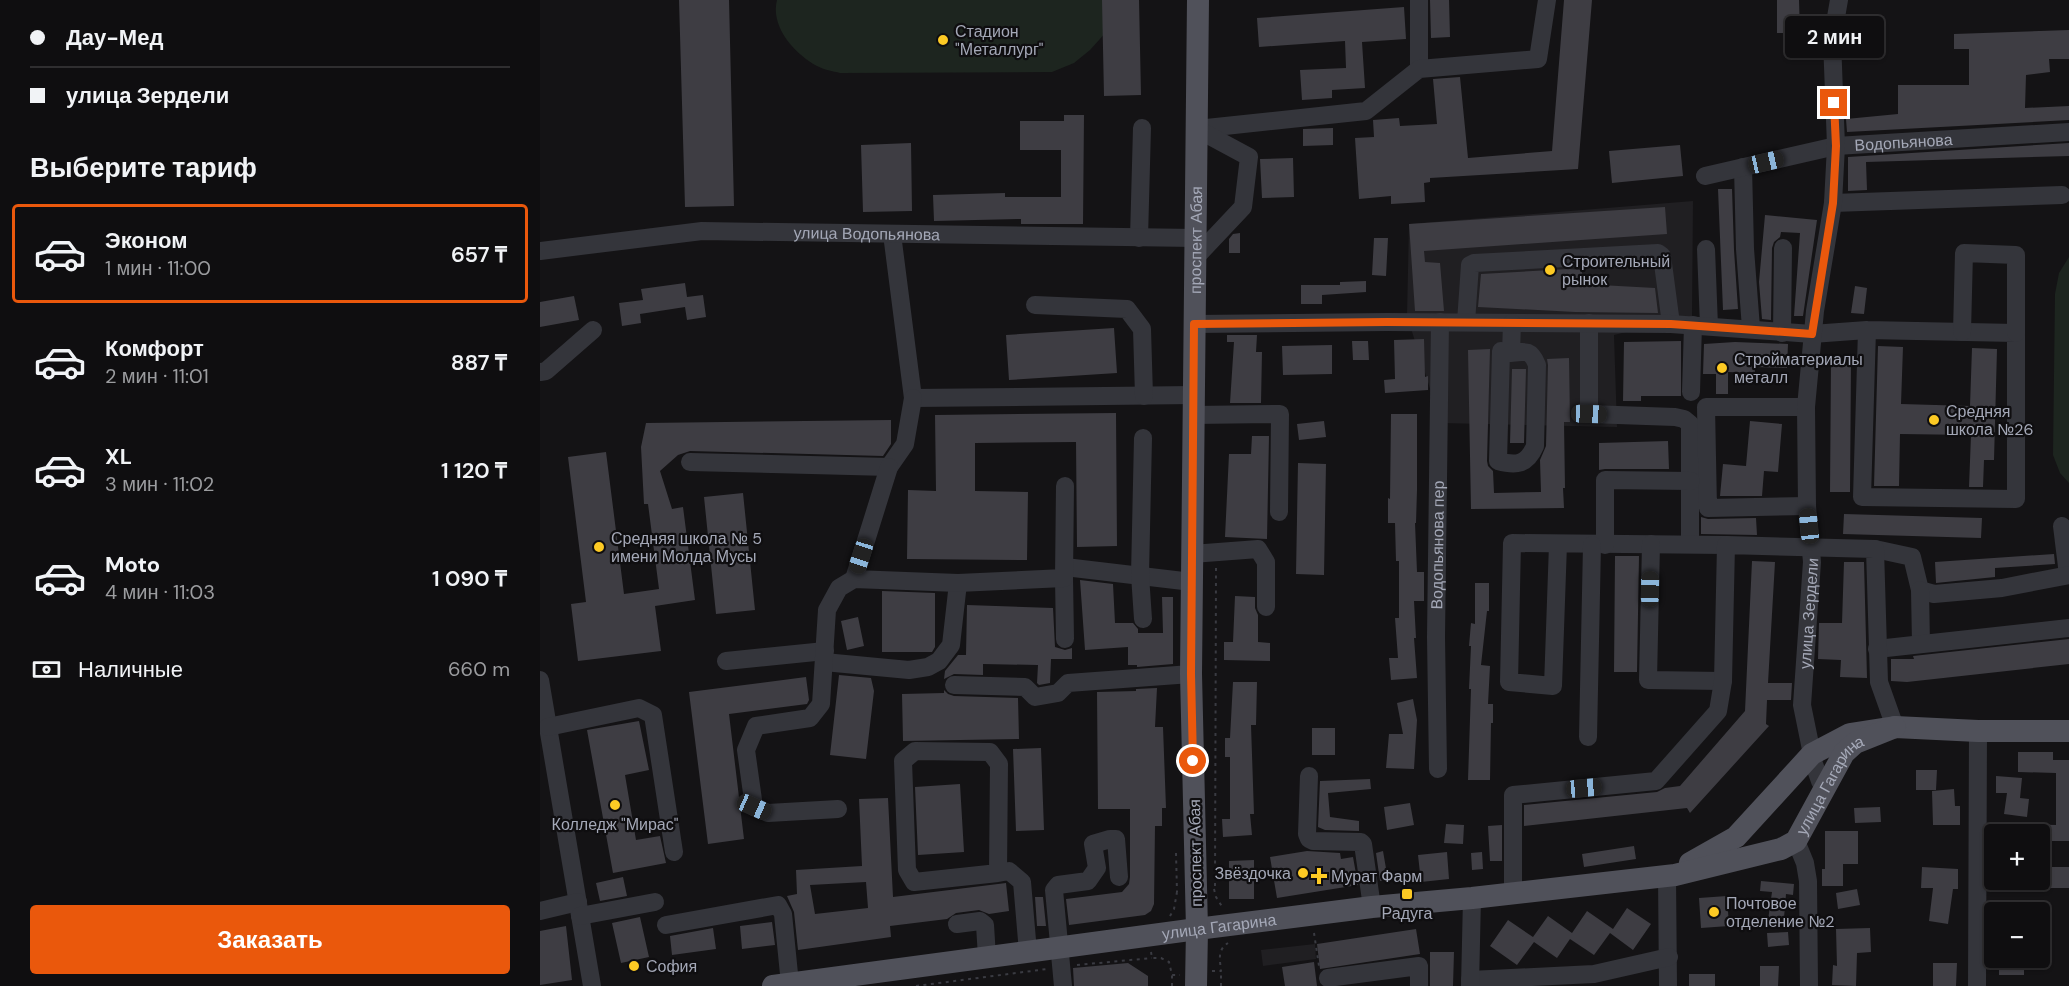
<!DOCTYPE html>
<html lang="ru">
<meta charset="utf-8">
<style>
body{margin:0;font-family:"DM Sans",sans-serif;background:#1d1c1e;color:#f1f3f6;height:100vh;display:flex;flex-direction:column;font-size:22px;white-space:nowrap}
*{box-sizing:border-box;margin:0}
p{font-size:20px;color:#9b9c9f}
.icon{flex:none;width:33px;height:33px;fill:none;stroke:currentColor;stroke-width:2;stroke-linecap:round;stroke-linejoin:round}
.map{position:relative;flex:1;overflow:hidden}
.side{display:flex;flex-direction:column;background:#0f0e10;width:540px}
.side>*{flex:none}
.banner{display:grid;align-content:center;height:132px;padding:0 30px;background:#0f0e10}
.tools{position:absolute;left:1444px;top:824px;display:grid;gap:12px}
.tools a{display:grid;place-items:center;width:66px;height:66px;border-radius:6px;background:#0f0e10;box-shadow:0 2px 4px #0004,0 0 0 2px #2f2e30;font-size:30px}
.end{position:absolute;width:27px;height:27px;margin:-14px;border:8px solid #ea580c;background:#fff;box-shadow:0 0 0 3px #fff}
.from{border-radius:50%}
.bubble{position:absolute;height:42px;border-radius:6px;background:#0f0e10;box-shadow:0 2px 4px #0004,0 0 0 2px #2f2e30;font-size:20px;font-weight:600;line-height:42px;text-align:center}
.car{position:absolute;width:18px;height:36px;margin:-18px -9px;border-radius:8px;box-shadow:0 0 4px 2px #0007;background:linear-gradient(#222 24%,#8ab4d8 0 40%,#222 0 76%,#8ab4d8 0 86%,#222 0)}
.banner b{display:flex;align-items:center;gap:21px;height:57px;font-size:22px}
.banner b+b{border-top:2px solid #2f2e30}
.banner i{width:15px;height:15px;background:#f1f3f6}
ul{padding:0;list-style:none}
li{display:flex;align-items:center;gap:18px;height:99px;margin:0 12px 9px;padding:0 18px;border:3px solid transparent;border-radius:6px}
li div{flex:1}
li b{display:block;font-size:22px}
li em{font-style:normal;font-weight:600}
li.on{border-color:#ea580c}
li>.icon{width:54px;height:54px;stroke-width:1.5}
h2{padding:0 30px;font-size:27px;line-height:72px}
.pay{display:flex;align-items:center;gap:15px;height:66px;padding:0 30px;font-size:22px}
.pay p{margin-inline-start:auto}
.cta{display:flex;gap:12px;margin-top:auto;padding:12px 30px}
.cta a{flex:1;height:69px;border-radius:6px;background:#ea580c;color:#fff;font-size:24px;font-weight:600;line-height:69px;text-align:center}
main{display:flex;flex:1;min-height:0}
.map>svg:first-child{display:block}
.built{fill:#201f22}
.green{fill:#1d251f}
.building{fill:#3e3d43;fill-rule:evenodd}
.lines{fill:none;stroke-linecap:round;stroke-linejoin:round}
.path{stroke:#3a3b42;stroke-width:2;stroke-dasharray:3 4.5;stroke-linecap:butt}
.minor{stroke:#34353b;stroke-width:18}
.major{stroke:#50515a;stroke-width:22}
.route{stroke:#ea580c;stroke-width:8}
.poi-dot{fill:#fdca24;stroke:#0f0e10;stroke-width:2}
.labels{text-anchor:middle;stroke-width:4.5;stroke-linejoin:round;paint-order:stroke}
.poi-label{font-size:16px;fill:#a4a8b7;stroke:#0f0e10;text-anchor:start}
.street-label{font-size:16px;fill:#a4a8b7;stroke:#0f0e10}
</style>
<main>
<section class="side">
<div class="banner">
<b><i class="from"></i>Дау-Мед</b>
<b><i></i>улица Зердели</b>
</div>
<h2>Выберите тариф</h2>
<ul>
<li class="on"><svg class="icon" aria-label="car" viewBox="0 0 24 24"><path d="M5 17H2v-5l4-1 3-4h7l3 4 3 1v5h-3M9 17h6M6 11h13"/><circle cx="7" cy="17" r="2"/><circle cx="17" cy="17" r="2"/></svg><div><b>Эконом</b><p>1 мин · 11:00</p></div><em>657 ₸</em></li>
<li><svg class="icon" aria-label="car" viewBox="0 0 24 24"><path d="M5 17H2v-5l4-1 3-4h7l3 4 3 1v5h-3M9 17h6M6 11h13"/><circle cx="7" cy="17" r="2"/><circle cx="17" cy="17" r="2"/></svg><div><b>Комфорт</b><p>2 мин · 11:01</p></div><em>887 ₸</em></li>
<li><svg class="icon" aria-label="car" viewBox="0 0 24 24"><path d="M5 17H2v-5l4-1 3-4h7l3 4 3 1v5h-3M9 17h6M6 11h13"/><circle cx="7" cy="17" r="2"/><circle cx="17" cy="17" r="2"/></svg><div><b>XL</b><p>3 мин · 11:02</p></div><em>1 120 ₸</em></li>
<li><svg class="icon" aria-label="car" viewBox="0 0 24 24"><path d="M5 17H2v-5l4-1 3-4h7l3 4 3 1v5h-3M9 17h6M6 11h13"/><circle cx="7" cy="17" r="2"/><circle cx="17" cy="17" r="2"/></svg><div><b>Moto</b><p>4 мин · 11:03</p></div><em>1 090 ₸</em></li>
</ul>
<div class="pay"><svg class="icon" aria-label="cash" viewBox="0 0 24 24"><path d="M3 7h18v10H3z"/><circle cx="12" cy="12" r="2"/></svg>Наличные<p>660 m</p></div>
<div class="cta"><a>Заказать</a></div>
</section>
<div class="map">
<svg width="1529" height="986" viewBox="0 0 1529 986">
<rect width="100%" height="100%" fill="#141315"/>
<path class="built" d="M1153 201 1152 316 1074 335 1077 427 901 423 867 316 869 224Z
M775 944 776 959 723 966 721 950Z"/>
<path class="green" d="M237 0H572L568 30 550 50 534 63 512 72 300 73C293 71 284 70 277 66 255 54 230 27 237 0Z
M1529 257V483L1520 473 1513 455 1515 294 1519 273Z"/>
<path class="building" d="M139 0H189L194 206 145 207Z
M562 0H599L601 95 564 96Z
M890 0H909L910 37 891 38Z
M1024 0H1052L1038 169 890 178V182L884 183 885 202 851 204V196L819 199 815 138 834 137 833 120 859 118 860 126 897 124 893 79 920 77 928 158 1012 151Z
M1237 0H1259L1260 33H1237Z
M864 7 866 39 822 42 825 88 792 90V98L762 100 760 70 806 68 805 41 719 47 717 18Z
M1329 15 1332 37 1303 41 1307 19Z
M1529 30V59H1509L1510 72 1486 75 1485 108 1529 106V120L1307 132 1306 119 1358 114V85H1429V49H1414V34Z
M524 115H544L543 224H481V219L394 221 393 195 465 193V197H521V150H480V121H524Z
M793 128V145L763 146V129Z
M371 143 372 211 323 212 321 145Z
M1529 143V156L1326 162 1327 190 1308 191V157Z
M1140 145 1143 176 1072 183 1069 151Z
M753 158 754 197 722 198 720 159Z
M1178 189H1192L1194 250 1198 309 1183 310Z
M1125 207 1127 234 884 251 885 262 900 263 904 311H875L869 224Z
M1225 215 1277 220 1263 316H1254L1260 233 1241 232 1240 237 1234 242 1232 248 1231 320 1222 319 1219 282Z
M700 233V253H689V239L693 234Z
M834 238H848L846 276 832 275Z
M1028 269 1042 270V284L1115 288 1118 313 1035 312 938 307 941 274Z
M826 281V292L782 295V304H761V285H800V282Z
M145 283 147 297 163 295 166 317 147 320 145 307 100 314 101 323 82 326 79 303 103 300 101 289Z
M1315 286 1327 288 1324 314 1311 313Z
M34 296 39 320 0 327V302Z
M574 328 577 373 469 380 466 335Z
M687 335H717L716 352H722L721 403H690L694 342H687Z
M884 339 885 377 888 376V390L845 393 844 380 855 379 854 340Z
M812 341H828L829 360H813Z
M1141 341V396H1101V401H1083L1084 342Z
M1195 342 1248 344 1247 368 1215 367V373L1188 372V394H1176V374H1163L1164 344Z
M792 345V374L743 375 742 346Z
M1338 346 1363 347 1361 404 1430 406 1432 348 1457 349 1454 460H1444L1443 487H1429L1431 435 1360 434 1359 486H1334Z
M950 349 947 461 948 466 953 471 954 493 1001 492 1000 460 1006 446 1008 365 1007 359 1029 358 1030 422H1024L1025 488H1023L1024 508 931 509 928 350Z
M1291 360H1311L1310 492H1290Z
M972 369H986L984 443H970Z
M576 413 577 546 537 547 536 442 435 443V491L488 492 487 560 367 559 368 490 396 491 395 415Z
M851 414H877V490L876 523H875L877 572H884V601H874L876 638H874L877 678 851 680 849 658H858L855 618H859V561H856L855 523H848V498L850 499Z
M351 420V444L343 456 150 451 138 455 120 471 132 509 143 507 155 600 115 606 121 651 38 661 31 604 46 602 28 457 66 452 84 594 119 589 108 504H104L101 447 106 423Z
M784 421 786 437 759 440 757 424Z
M1210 421 1242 424 1238 472 1224 471 1222 496H1180L1183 464 1206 466Z
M712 436H729L727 539 685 537 689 454H711Z
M1128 441 1129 469H1065L1059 470V443Z
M758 463 786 464 784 575 756 574Z
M203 493 215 610 176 614 164 497Z
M1304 514 1442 518 1441 538 1303 534Z
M1161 517 1168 519 1216 518 1217 535 1161 534Z
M1514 554 1515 564 1455 568V577L1396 583 1395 562Z
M1075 556H1099L1097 672H1074Z
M1212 561 1235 562 1228 683H1252L1251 700H1227L1226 724 1229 726 1150 813 1147 808 984 826V805L1117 792 1125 788 1140 786 1205 711Z
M1304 562H1324L1327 678 1300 677 1301 660 1278 659 1279 623H1302Z
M540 580 573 584 575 623H593L598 629V633H623L622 597H633V664L597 667V665H588V647L545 650Z
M935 583H949V611H947L941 665 950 666 948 704H953V723H951L950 780H928L931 689H929L931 646H929L931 623 935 624Z
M342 591 395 593V647L392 652H342Z
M695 596 715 597V608L718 615V642L730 643V661L684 660V642H693Z
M427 605 513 608 515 647 525 650 532 648V659H511L510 683 499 685 497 683 498 665 443 664V675L414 674 404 679 405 671 418 655H426Z
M318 617 324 646 307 650 301 621Z
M1529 639V664L1367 682 1351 681V659H1374L1373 656Z
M299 675 331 678 334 691 326 759 290 755Z
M266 677 269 700 267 704 189 714 204 839 168 844 149 692Z
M693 682H717L716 725H711L714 814H710L712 835 683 837 682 819H690V757H685V738H690Z
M617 688 615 727H623L626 808H622V826H615L614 904 611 911 605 915 529 925 526 899 582 892 589 884 590 877V809H558L557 692 596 691V689Z
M404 690 408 694 414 696 478 698 479 739 363 741 362 694 404 693Z
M873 699 877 720 874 769 846 768 849 734H863L857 703Z
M99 721 109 770 85 775 96 840 120 836 126 863 73 873 47 730Z
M772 728H795V755H772Z
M501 748 504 830 476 831 473 749Z
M1478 752H1513V760H1529V841H1510L1509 867H1529V888H1500V834H1484V824L1516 825V773L1478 772Z
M1376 770H1397L1396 790H1376Z
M1456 776 1482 778 1480 798 1489 799 1487 817 1464 814 1467 793H1456Z
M830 779 831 789 788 793 790 817 819 821V831L785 830 778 827 780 781Z
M420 784 424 852 378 855 375 787Z
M1414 789 1415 806H1420V825H1393L1392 791Z
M348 798 353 897 466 883 469 911 449 914 439 910 416 913 407 919 350 926 351 937 258 950 254 912 247 896 257 894 256 870 322 866 319 799ZM326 882 328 908 275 914 270 885Z
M870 803 874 825 847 830 844 807Z
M1340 807 1341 822 1315 823 1314 808Z
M906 824 924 825 923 844 904 843Z
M962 825V861H950L948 826Z
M1285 831H1318V864H1303V886H1282V869H1285Z
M1094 846 1096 859 1044 867 1042 854Z
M767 851 800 853 801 859 813 857 818 885 737 898 730 857Z
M843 851 848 880 840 881 836 853Z
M907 852 909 879 881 882 878 855Z
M942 852 943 869 932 870 931 853Z
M714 860V899H689V861Z
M1382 867 1418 869V889H1413L1408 924 1389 921 1393 888H1381Z
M83 877 87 896 60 901 56 883Z
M1221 881 1254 884 1253 895 1246 894 1244 918 1228 920 1232 892 1220 891Z
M1317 889 1320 905 1298 909 1296 893Z
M1187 896 1189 926 1161 928 1159 898Z
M495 897H503L506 926H497Z
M1087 908 1111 924 1093 950 1070 933 1054 955 1030 939 1017 958 994 942 977 965 950 946 968 920 993 937 1008 916 1032 933 1047 911 1073 929Z
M100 917 109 957 81 963 72 923Z
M232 922 235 945 202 949 200 926Z
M26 926 32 980 0 985V931Z
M173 928 176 949 132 955 130 936Z
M1330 928 1331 952 1317 953 1316 986 1292 985 1293 965 1297 966 1296 929Z
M876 929 880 954 780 969 777 944Z
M1248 932 1249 945 1228 947 1227 933Z
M890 952H914L913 986H890Z
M1459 957H1484V975H1459Z
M774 962 777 986H745L742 967Z
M588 963 608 976V986H534L533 968Z
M1393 963H1417L1416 986H1393Z
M1220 966H1239L1238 986H1220Z
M1149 974H1175V986H1149Z"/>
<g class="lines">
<path class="path" d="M636 853 637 892
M675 886 676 568
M674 889 676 897 683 908
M630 916 634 909 637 892H639
M774 933 779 966
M611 952 612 958H621L629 962 632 975H640
M537 965 612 958
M672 971H681C680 960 677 950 688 943
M376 986 507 969
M632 986V975
M681 986V971"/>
<g class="minor">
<path d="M879 69V0"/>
<path d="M657 129 826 111 879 69 998 59 1007 0"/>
<path d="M1203 167 1205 249 1211 328"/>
<path id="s1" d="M1165 176 1296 146 1529 132"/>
<path d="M1293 203 1522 195"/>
<path d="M352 234 373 398 654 395"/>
<path d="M599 238 602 128"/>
<path d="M1166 249 1169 326"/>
<path id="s2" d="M0 251 162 231 656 238"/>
<path d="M655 258 703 207 709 157 657 129"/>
<path d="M495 305 587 309 602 329 604 396"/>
<path d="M926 322 930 265 934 263 1118 253 1122 256 1131 324"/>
<path d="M1049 323V414L1135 417 1144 419 1150 424V544"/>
<path d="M654 324 847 322 1131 324 1272 334 1327 330 1476 333V499L1322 497 1327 330"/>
<path d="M1422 332 1424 253 1476 255V333"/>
<path d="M1242 333 1243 248"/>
<path d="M971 353C986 351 991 350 997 365L995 446C987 465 976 466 958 461L961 351 971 353 972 323"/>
<path d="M0 372 6 371 53 330"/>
<path d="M1151 392 1153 325"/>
<path d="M1266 407H1166L1168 508 1267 506"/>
<path d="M653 415 740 414 739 512"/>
<path d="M150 462 349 467 365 444 373 398"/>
<path d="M1522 526 1528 575"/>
<path d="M1018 544 1013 686 969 682 972 543 1186 545"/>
<path d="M1111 544 1108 680 1183 681"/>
<path d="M1065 545V480L1151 481"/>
<path d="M1335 549 1372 557 1380 590 1394 594 1462 588 1529 575"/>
<path d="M652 554 718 549 726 562V607"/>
<path d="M525 567 652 582"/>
<path d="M524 578 525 639"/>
<path d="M314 579 349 467"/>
<path d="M1380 590 1381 644"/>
<path d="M603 619 600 575 603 438"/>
<path d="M1337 649 1529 628"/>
<path d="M186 661 285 651"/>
<path d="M284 662 369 670 388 667 399 661 411 645 418 583"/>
<path d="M0 680 52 986"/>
<path d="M414 685 485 687 495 697 518 693 528 683 651 674"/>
<path d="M8 727 99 708 113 715 134 852"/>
<path d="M1048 737 1052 545"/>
<path id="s3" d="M898 769 896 637 900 322"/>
<path d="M769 776 767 834 769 839 773 841 821 842 823 844 832 907"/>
<path id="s4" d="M1284 788 1280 781 1274 764 1262 705 1272 562 1267 506 1266 407 1275 311 1293 203 1296 146 1292 40 1299 0"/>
<path d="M298 809 228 813 214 807 206 750 216 726 270 718 281 704 287 610 299 588 314 579 418 583 524 578 525 486"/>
<path d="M1256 841 1265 863 1268 881 1269 986"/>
<path d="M458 873 459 764 450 752 375 751 363 761 367 870 374 882 458 873 469 871 482 882 488 952"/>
<path d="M1127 876 1128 986"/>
<path d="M973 894V795L1116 781 1178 711 1183 681 1186 545 1335 549 1339 682 1355 727"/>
<path d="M0 911 38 902"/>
<path d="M40 916 115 902"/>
<path d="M417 924 440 921 445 925 447 957"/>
<path d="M126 925 238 905 243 914 250 984"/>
<path d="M788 978 879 966V986"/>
<path d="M930 980 1054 974 1129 957"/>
<path d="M523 986 514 890 518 885 548 881 557 868 553 844 570 839H576L579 877"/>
<path d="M930 986 932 898"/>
<path d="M1437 986 1438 731"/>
</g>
<g class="major">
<path d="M1150 863 1196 837 1272 754 1310 734 1355 727 1438 731H1529"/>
<path id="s5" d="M233 986 657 929 832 907 932 898 1135 875 1241 849 1256 841 1304 753 1315 743 1355 727"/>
<path id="s6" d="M656 986 657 929 651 674 658 0"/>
</g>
</g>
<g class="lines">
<path class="route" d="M653 761 651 674 654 324 847 322 1131 324 1272 334 1293 203 1296 146 1294 103"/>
</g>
<g class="poi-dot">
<circle cx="403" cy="40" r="6"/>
<circle cx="1010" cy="270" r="6"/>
<circle cx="1182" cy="368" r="6"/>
<circle cx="1394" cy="420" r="6"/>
<circle cx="59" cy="547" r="6"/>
<circle cx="75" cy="805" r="6"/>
<circle cx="763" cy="873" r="6"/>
<path d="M776 867h6v6h6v6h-6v6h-6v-6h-6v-6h6z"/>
<rect x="861" y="888" width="12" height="12" rx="3"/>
<circle cx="1174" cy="912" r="6"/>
<circle cx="94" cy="966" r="6"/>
</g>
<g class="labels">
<g class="poi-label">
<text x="415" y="37">Стадион<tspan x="415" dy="18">"Металлург"</tspan></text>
<text x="1022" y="267">Строительный<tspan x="1022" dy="18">рынок</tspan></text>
<text x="1194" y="365">Стройматериалы<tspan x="1194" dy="18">металл</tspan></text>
<text x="1406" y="417">Средняя<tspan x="1406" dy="18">школа №26</tspan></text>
<text x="71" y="544">Средняя школа № 5<tspan x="71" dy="18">имени Молда Мусы</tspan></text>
<text x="75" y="830" text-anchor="middle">Колледж "Мирас"</text>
<text x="751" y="879" text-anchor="end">Звёздочка</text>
<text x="791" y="882">Мурат Фарм</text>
<text x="1186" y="909">Почтовое<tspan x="1186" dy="18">отделение №2</tspan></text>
<text x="867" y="919" text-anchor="middle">Радуга</text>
<text x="106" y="972">София</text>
</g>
<g class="street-label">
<text dy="6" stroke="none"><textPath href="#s1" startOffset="202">Водопьянова</textPath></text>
<text dy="6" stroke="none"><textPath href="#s2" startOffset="328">улица Водопьянова</textPath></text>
<text dy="6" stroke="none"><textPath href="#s6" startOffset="746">проспект Абая</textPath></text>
<text dy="6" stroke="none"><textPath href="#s3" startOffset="224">Водопьянова пер</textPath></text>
<text dy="6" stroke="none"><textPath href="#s4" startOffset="178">улица Зердели</textPath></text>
<text dy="6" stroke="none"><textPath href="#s5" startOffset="1101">улица Гагарина</textPath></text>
<text transform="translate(655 853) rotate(-91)" y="6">проспект Абая</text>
<text dy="6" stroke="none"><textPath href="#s5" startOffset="450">улица Гагарина</textPath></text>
</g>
</g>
</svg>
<div class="tools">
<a>+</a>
<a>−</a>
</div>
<i class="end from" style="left:653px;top:761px"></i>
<i class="end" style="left:1294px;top:103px"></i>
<div class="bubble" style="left:1245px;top:16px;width:99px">2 мин</div>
<i class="car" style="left:1226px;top:162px;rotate:77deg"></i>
<i class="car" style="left:1049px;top:414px;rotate:92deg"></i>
<i class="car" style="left:1269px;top:526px;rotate:354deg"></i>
<i class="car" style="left:321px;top:556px;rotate:198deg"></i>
<i class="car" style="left:1110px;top:589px;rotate:1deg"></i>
<i class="car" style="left:1044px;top:788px;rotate:85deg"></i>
<i class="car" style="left:214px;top:807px;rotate:114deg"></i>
</div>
</main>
